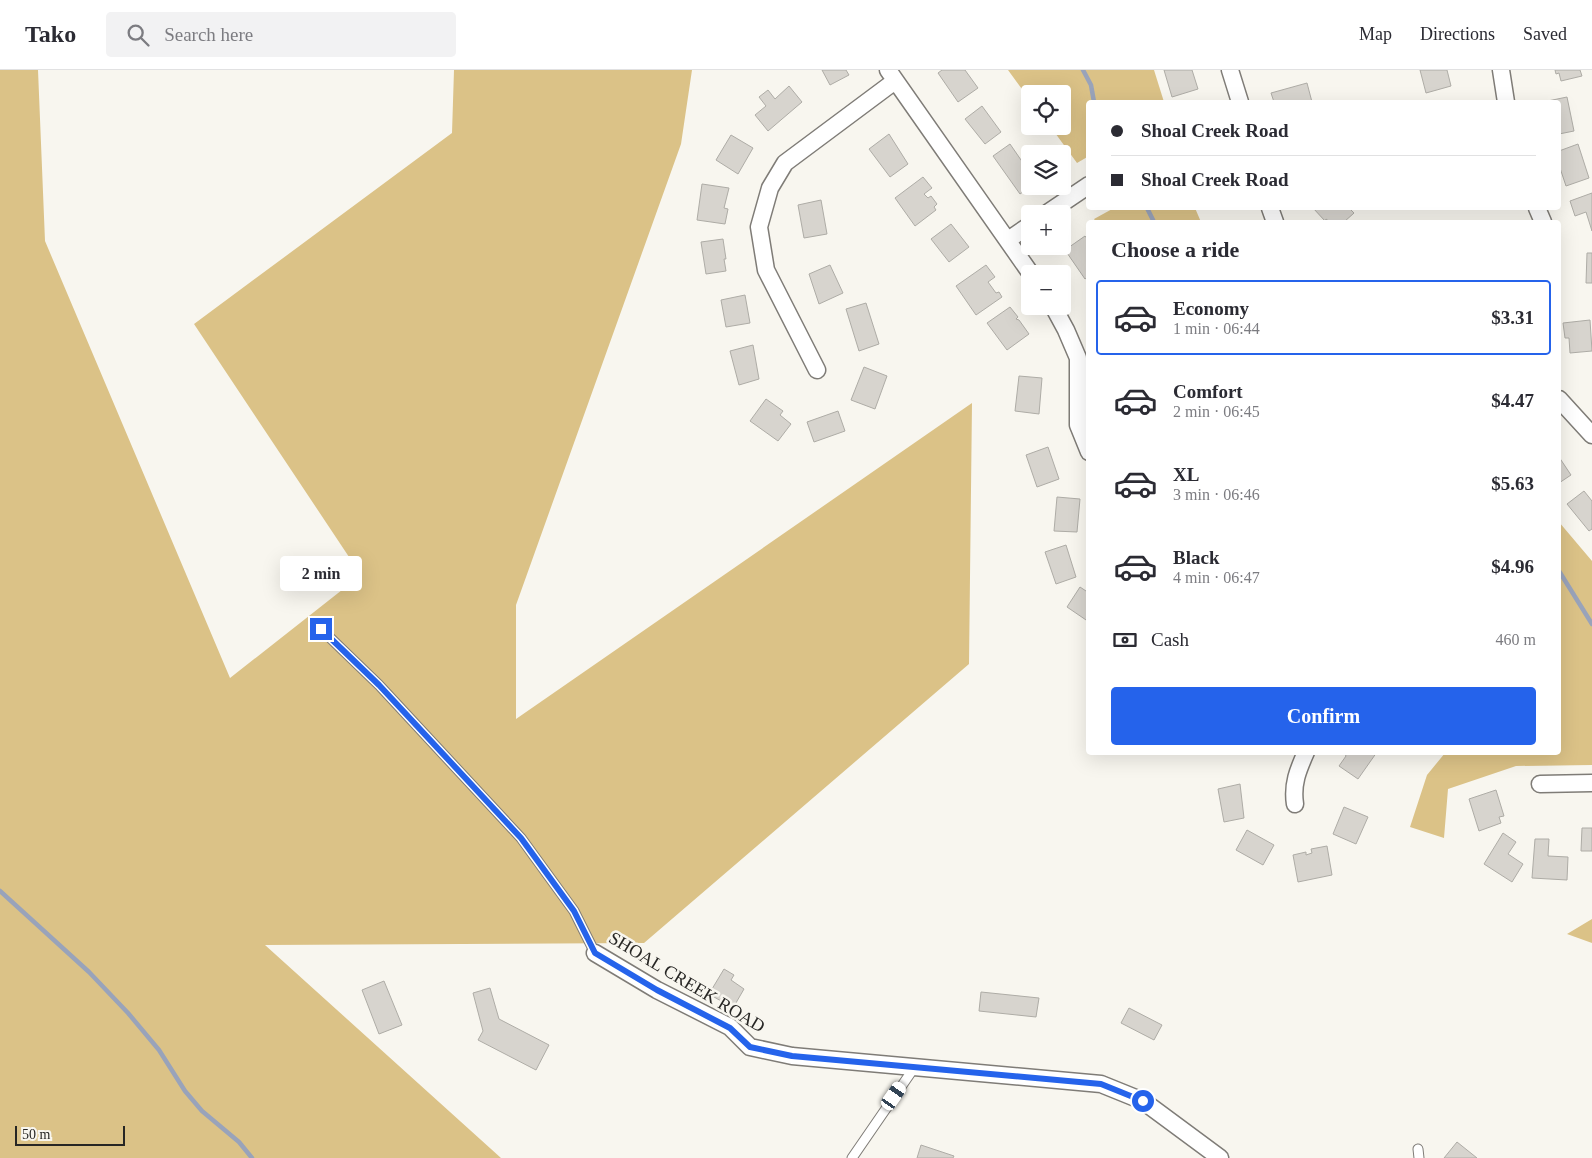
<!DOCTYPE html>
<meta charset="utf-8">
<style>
body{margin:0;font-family:Georgia,serif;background:#f2f2f3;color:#2b2b33;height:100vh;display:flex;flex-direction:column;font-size:19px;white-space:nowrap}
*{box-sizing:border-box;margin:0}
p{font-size:16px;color:#7c7c81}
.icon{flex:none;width:28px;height:28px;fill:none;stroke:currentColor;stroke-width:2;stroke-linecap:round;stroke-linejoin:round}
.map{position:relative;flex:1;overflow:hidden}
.panel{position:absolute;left:1086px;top:150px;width:475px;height:535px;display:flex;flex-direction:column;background:#fff;border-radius:5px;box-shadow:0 5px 20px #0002}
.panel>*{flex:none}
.top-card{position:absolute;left:1086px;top:30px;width:475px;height:110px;border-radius:5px;box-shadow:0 5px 20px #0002;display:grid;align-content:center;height:110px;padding:0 25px;background:#fff}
.tools{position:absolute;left:1021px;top:15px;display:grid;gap:10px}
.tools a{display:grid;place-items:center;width:50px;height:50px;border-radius:5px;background:#fff;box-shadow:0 5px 20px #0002;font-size:25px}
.scale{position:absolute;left:15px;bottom:12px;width:110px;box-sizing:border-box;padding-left:5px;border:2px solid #272624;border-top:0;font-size:14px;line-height:18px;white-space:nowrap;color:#272624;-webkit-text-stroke:4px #f8f6ef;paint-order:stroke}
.end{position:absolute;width:22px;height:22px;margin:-11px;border:6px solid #2563eb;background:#fff;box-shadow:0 0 0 2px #fff}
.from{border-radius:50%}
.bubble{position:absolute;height:35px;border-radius:5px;background:#fff;box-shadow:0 5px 20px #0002;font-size:16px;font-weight:700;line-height:35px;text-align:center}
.car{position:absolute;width:15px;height:30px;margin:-15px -8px;border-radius:6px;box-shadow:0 0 4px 1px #0007;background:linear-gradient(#fff 24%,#345 0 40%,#fff 0 76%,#345 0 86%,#fff 0)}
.top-card b{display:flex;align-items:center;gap:18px;height:48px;font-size:19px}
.top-card b+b{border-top:1px solid #e1e1e2}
.top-card i{width:12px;height:12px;background:#2b2b33}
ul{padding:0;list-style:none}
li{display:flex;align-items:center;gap:15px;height:75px;margin:0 10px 8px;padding:0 15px;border:2px solid transparent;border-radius:5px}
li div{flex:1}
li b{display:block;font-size:19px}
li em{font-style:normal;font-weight:700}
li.on{border-color:#2563eb}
li>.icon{width:45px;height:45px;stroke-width:1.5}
h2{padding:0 25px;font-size:22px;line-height:60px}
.pay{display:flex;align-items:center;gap:12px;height:55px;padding:0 25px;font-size:19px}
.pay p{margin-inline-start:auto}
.cta{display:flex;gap:10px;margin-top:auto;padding:10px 25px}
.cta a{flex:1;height:58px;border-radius:5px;background:#2563eb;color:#fff;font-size:20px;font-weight:700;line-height:58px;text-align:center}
header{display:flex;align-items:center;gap:30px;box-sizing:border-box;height:70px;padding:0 25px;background:#fff;border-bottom:1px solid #e1e1e2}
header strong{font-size:24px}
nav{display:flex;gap:28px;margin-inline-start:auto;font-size:18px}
.search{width:350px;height:45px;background:#f2f2f3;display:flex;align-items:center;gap:12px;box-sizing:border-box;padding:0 18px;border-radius:5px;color:#7c7c81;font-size:19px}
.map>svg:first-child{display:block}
.forest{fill:#dbc287}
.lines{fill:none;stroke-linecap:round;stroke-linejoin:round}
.stream{stroke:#99a3ba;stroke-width:4.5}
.building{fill:#d7d4ce;stroke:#aeaca6}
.lane-casing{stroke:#7f7c77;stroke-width:11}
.street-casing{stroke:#7f7c77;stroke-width:19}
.lane{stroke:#fff;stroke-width:9}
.street{stroke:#fff;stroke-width:16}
.route{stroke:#2563eb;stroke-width:6}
.labels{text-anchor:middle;stroke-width:5;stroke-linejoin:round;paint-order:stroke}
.street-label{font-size:18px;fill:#272624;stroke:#f8f6ef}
</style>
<header>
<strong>Tako</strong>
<div class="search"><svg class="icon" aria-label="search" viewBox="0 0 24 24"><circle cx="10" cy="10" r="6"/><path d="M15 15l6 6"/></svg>Search here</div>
<nav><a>Map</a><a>Directions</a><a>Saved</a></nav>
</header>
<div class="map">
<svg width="1592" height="1088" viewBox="0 0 1592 1088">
<rect width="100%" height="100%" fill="#f8f6ef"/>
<path class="forest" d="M0 0H38L45 171 230 608 361 505 194 254 452 63 454 0H692L681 74 516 535V649L972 333 969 594 644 873 265 875 501 1088H0Z
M1008 0H1154L1164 32H1089V86L1077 93 1050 56H1062V24H1030V30Z
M1114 138H1195L1201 152H1096L1094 149Z
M1559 452 1592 491V695L1516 696 1448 719 1444 768 1410 757 1427 705 1445 683 1559 682Z
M1592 849V873L1567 864Z"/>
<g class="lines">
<path class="stream" d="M1083 0 1091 15 1094 32
M1147 138 1154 152
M1559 501 1592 554
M0 821 89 902 128 943 159 980 185 1021 202 1041 239 1072 252 1088"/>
</g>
<path class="building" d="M822 0H846L849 5 830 15Z
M942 0H965L978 18 958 32 938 3Z
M1164 0H1192L1198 19 1172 27Z
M1420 0H1447L1451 16 1426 23Z
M1555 0H1580L1582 6 1561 11 1559 3 1556 4Z
M1307 13 1312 32H1274L1271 23Z
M789 16 802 32 768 61 755 45 766 36 759 27 768 20 775 29Z
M1567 27 1574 61 1559 64V32H1543Z
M982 36 1001 62 985 74 965 49Z
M889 64 908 94 890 107 869 79Z
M731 65 753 78 738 104 716 90Z
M1010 74 1030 103 1031 116 1020 124 993 86Z
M1578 74 1589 108 1566 116 1559 95V81Z
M923 107 932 118 924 124 928 128 931 126 937 134 934 137 936 140 915 156 895 128Z
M702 114 729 118 724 138 728 139 725 154 697 150Z
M1592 123V161L1586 142 1575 146 1570 131Z
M821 130 827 164 804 168 798 135Z
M1313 138H1349L1354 143 1344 152H1330L1326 149 1325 151Z
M951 154 969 177 949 192 931 169Z
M1085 166 1089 171V206L1085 209 1065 180Z
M723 169 726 189H724L726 201 706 204 701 172Z
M1587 183H1592V213H1586Z
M830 195 843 223 819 234 809 204Z
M986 195 995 207 988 212 996 223 999 222 1002 227 976 245 956 216Z
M745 225 750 253 726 257 721 230Z
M866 233 879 274 859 281 846 239Z
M1010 237 1018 247 1016 249 1019 250 1029 264 1007 280 987 253Z
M1590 250 1592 281 1570 283 1569 268H1565L1563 253Z
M753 275 759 309 739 315 730 281Z
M864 297 887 306 875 339 851 330Z
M1019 306 1042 308 1039 344 1015 341Z
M766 329 783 341 780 345 791 354 778 371 750 351Z
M838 341 845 361 814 372 807 352Z
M1048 377 1059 409 1037 417 1026 385Z
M1559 387 1571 405 1559 413Z
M1584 421 1592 431V459L1589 461 1567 434Z
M1057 427 1080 429 1077 462 1054 461Z
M1066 475 1076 507 1056 514 1045 482Z
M1080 517 1089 523V552L1067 537Z
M1344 682H1377L1358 709 1339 696 1346 686Z
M1240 714 1244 748 1224 752 1218 719Z
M1496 720 1504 746 1499 747 1501 753 1479 761 1469 729Z
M1344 737 1368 747 1356 774 1333 764Z
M1582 758H1592V781H1581Z
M1247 760 1274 775 1263 795 1236 780Z
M1503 763 1516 772 1508 784 1523 794 1512 812 1484 794Z
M1535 769H1549L1548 786 1568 787 1567 810 1532 808Z
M1327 776 1332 805 1298 812 1293 785 1306 782V785L1312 783 1311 779Z
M724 899 734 905 731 910 744 919 733 938 709 924Z
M384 911 402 955 379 964 362 920Z
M490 918 499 949 549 975 536 1000 478 970 483 961 473 923Z
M981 922 1039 928 1036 947 979 941Z
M1129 938 1162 955 1154 970 1121 953Z
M1457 1072 1477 1088H1444Z
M921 1075 954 1086 953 1088H917Z"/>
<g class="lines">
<defs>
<path id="lane" d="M321 559 379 615 521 768 574 841 595 883
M1418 1079 1419 1088
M852 1088 914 998"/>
<path id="street" d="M888 0 1031 204
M1230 0 1240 32
M1501 0 1506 32
M1270 138 1275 152
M1537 138 1543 152
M1046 144 1089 115
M1008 170 1030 155
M1053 236 1066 260 1078 288V355L1089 382
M817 300 766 200 759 157 770 118 785 93 895 11
M1559 329 1592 365
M1540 714 1592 713
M1295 734C1292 714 1298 700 1306 682
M595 883 657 920 730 957 750 977 792 986 1101 1014 1143 1031 1220 1088"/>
</defs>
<use href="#lane" class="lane-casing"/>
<use href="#street" class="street-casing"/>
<use href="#lane" class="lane"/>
<use href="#street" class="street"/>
</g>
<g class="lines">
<path class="route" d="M321 559 379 615 521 768 574 841 595 883 657 920 730 958 750 977 792 986 1101 1014 1143 1031"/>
</g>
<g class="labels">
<g class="street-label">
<text transform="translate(687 912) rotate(31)" y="6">SHOAL CREEK ROAD</text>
</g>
</g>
</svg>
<div class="tools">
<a><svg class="icon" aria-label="locate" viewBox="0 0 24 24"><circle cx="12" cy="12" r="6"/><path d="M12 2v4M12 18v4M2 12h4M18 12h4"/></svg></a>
<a><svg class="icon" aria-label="layers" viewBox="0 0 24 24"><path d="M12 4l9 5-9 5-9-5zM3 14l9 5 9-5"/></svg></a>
<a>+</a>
<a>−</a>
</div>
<div class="scale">50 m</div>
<i class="end from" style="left:1143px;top:1031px"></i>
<i class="end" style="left:321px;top:559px"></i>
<div class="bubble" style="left:280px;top:486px;width:82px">2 min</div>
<i class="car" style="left:894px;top:1026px;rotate:35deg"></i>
<div class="top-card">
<b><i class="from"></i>Shoal Creek Road</b>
<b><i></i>Shoal Creek Road</b>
</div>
<section class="panel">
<h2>Choose a ride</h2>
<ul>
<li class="on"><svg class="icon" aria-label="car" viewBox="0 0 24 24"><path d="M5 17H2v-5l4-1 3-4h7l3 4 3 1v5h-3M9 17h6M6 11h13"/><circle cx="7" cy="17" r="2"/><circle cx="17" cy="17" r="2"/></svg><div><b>Economy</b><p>1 min · 06:44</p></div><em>$3.31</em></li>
<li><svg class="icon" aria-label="car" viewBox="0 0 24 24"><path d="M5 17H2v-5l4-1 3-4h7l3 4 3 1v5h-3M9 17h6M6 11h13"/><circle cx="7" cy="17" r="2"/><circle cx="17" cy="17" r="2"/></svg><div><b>Comfort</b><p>2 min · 06:45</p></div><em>$4.47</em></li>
<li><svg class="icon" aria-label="car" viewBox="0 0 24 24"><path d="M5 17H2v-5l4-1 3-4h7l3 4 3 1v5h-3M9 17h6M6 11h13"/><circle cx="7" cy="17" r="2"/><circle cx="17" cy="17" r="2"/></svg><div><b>XL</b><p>3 min · 06:46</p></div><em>$5.63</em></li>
<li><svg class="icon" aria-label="car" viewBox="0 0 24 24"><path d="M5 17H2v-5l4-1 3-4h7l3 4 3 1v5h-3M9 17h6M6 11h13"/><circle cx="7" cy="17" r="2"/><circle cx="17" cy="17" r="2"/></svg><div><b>Black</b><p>4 min · 06:47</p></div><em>$4.96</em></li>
</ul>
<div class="pay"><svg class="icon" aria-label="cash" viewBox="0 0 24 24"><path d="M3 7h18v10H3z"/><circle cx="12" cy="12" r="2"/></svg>Cash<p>460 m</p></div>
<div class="cta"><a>Confirm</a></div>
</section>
</div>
